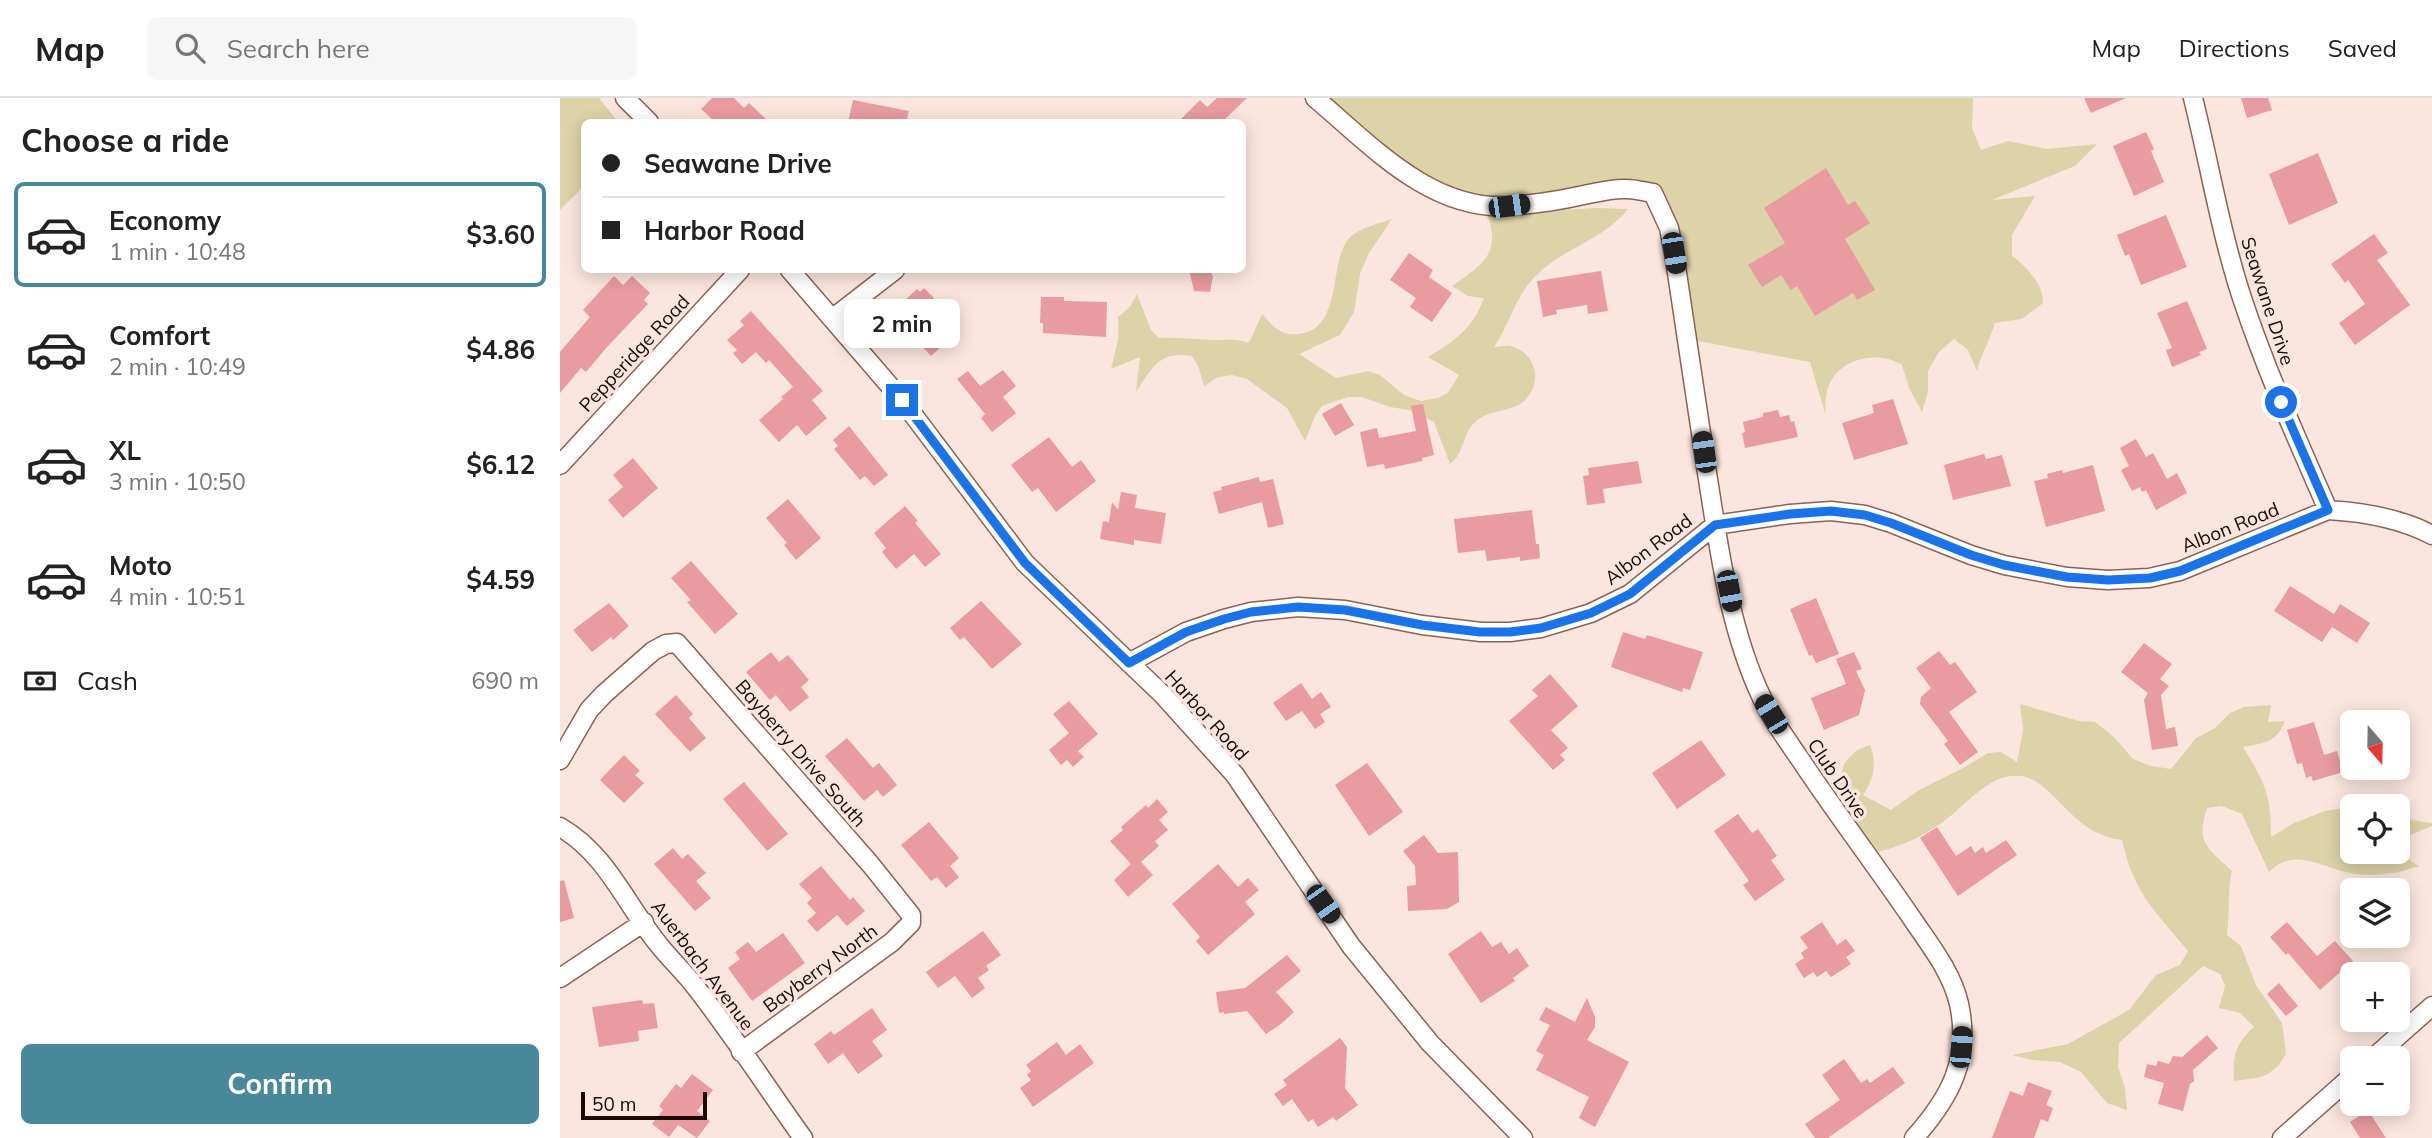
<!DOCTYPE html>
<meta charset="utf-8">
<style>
body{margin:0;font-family:Mulish,sans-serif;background:#f6f6f6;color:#222;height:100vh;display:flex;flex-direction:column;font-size:26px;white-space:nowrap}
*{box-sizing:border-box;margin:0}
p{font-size:23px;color:#767676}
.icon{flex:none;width:38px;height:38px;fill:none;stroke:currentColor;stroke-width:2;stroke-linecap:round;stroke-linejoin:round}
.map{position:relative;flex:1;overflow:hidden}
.details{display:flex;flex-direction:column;background:#fff;width:560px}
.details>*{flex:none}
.top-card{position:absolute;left:21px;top:21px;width:665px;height:154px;border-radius:10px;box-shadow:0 4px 18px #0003;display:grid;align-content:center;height:154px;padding:0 21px;background:#fff}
.needle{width:46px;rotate:160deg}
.buttons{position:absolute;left:1780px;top:612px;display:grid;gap:14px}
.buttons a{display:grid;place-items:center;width:70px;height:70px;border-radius:10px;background:#fff;box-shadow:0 4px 18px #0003;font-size:35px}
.scale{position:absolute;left:21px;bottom:18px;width:126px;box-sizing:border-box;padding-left:7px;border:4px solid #1b0a06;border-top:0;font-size:19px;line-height:24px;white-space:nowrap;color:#1b0a06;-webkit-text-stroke:5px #fbe6df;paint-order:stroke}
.end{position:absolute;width:32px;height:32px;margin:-16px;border:9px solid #1a73e8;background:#fff;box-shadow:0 0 0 4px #fff}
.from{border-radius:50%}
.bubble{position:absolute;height:49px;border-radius:10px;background:#fff;box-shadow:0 4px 18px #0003;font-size:23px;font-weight:700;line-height:49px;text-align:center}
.car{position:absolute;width:21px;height:42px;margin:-21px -10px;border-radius:9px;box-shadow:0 0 5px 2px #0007;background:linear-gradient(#222 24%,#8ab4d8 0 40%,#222 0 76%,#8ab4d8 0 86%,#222 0)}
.top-card b{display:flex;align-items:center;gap:24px;height:66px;font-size:26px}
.top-card b+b{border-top:2px solid #e0e0e0}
.top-card i{width:18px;height:18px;background:#222}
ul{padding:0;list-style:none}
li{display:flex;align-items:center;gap:21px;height:105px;margin:0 14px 10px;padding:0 7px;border:4px solid transparent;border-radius:10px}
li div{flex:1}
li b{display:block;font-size:26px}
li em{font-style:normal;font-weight:700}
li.current{border-color:#47899a}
li>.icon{width:63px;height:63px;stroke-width:1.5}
h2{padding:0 21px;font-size:32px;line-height:84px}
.pay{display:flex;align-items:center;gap:18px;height:77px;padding:0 21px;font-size:26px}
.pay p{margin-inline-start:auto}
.action{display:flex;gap:14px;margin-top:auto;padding:14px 21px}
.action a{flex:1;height:80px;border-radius:10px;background:#47899a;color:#fff;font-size:28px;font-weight:700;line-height:80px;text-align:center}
header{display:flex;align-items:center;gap:42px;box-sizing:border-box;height:98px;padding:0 35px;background:#fff;border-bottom:2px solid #e0e0e0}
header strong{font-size:33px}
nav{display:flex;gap:38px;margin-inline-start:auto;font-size:24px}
.search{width:490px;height:63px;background:#f6f6f6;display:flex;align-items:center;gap:18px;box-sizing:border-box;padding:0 24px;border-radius:10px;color:#767676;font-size:26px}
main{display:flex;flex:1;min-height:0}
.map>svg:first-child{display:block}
.green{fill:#dcd3a8}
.building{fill:#e89c9f}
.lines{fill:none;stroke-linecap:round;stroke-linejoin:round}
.street-casing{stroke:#8e6154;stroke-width:21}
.street{stroke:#fff;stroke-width:18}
.route{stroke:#1a73e8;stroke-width:9}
.labels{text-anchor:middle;stroke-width:7;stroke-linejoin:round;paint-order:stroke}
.street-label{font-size:19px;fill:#1b0a06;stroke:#fbe6df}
</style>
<header>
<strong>Map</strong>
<div class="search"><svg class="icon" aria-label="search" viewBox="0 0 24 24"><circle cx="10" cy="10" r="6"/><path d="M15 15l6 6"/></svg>Search here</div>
<nav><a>Map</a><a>Directions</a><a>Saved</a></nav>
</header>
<main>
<section class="details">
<h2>Choose a ride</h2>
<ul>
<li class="current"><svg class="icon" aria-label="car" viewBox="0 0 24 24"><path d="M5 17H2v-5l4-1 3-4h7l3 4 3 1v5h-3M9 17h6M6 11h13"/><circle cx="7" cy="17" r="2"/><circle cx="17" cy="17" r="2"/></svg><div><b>Economy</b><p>1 min · 10:48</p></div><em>$3.60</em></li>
<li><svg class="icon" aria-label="car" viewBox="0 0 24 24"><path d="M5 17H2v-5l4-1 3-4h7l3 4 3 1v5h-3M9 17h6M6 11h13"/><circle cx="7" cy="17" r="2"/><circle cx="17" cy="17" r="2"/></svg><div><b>Comfort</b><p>2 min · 10:49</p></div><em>$4.86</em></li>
<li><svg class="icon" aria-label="car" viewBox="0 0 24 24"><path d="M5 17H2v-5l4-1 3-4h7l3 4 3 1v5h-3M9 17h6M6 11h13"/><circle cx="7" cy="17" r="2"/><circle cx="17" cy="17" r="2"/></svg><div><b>XL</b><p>3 min · 10:50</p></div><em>$6.12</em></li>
<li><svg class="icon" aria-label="car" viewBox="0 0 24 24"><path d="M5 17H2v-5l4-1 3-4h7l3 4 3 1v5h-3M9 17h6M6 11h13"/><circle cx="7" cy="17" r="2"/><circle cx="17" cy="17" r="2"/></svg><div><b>Moto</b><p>4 min · 10:51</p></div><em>$4.59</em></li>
</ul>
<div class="pay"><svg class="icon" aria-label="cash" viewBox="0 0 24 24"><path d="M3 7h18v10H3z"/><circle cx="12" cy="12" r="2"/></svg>Cash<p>690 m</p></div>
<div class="action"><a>Confirm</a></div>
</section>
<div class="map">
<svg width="1872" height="1040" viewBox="0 0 1872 1040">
<rect width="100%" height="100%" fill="#fbe6df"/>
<path class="green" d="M0 0H39L58 24H24V88L0 112Z
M753 0H1413L1412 30 1421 52 1448 43 1487 51 1537 46 1515 68 1432 102 1475 98 1452 137V158C1466 168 1484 187 1483 205L1462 221 1435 225C1430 242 1421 256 1417 273L1408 252 1394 241 1379 254 1368 273V294L1362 314 1349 290 1342 267C1319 252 1280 260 1269 287 1265 295 1266 307 1265 315L1250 264 1127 241 1100 102 1079 93 915 112 845 80Z
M1036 110 1068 111C1043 143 999 151 972 182 954 202 949 228 934 249 938 249 946 247 950 248 977 254 983 286 964 303 950 315 928 311 914 325 902 337 905 355 890 366L874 324 849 312 830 309 802 299H788L762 308 755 318 745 343 727 310 687 281 672 277 658 279 644 288 639 270 632 258C599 253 592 270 576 294L580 259 551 271 558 242V219L570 209 577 196 591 232 599 240C619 239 637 242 656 242 672 242 673 240 689 245L702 216C713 228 720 238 738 236 780 233 770 174 785 146 793 131 817 126 832 121L809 155 800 176 794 214 780 237 739 256 776 280 808 273 820 277 844 297 861 303 878 300 888 295 899 277 868 259C895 243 913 230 924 200L908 198 892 188C922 167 942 156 927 116Z
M1460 606 1519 623 1535 624 1554 639 1573 661 1591 668 1611 671 1636 640 1655 630 1670 615 1684 609 1711 607 1708 624 1725 623C1717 645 1703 645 1683 649 1705 685 1711 696 1711 739L1734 725 1765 713 1804 707 1809 709H1792V754H1836L1859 768C1838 775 1817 779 1795 776 1763 771 1736 747 1709 774L1682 716 1662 708 1647 710C1635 745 1648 750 1672 773 1667 794 1670 815 1667 837L1681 848 1696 887 1722 925 1726 956 1719 967 1708 976 1697 980 1674 983C1673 957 1675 946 1694 929L1680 915 1659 910 1665 888 1660 876 1643 868 1559 945 1558 969 1565 990 1567 1012 1547 1005 1521 974 1500 964 1472 962 1452 957 1508 946 1569 912 1596 877 1620 867 1628 853C1594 811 1575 798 1562 742 1511 737 1494 682 1461 678 1432 674 1408 704 1388 720 1363 740 1327 756 1295 756L1279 695 1280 679 1285 664 1297 652 1310 647C1317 665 1314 681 1303 697L1331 712 1359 692 1405 669 1428 655 1441 654 1457 664 1463 632Z
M1838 720 1872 725V728L1838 742Z"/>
<path class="building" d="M152 0H174L184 10 189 5 209 24H155L141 11Z
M657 0H687L662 24H618L640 2 647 9Z
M1524 0H1566L1531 15Z
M1681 0H1708L1712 12 1687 20Z
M293 2 349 13 346 24H288Z
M1586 34 1594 51 1591 53 1604 84 1574 98 1553 48Z
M1758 55 1778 105 1729 127 1709 76Z
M1266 70 1288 107 1295 103 1310 125 1285 141 1315 192 1297 202 1293 195 1255 218 1237 188 1231 192 1221 177 1202 189 1188 167 1225 145 1204 110Z
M1606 117 1627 169 1581 187 1569 156 1565 158 1557 137Z
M1814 136 1828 155 1817 162 1850 207 1795 247 1779 225 1805 206 1788 182 1785 185 1771 166Z
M849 155 873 172 869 179 892 195 872 224 850 209 856 200 830 182Z
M629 172H649L653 178 650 194 634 193Z
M1041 173 1048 213 1028 216 1027 207 996 212 997 216 983 219 977 183Z
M54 178 63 187 72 178 90 195 84 202 88 206 47 249 26 274 21 270 0 295V254L30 219 23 212Z
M364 190 374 200 370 204 388 224 373 238 382 248 371 258 344 229 341 231 328 218 357 191 360 194Z
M481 199H504V203L547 204 546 239 483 235V225H480Z
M1627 203 1647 251 1639 254 1641 257 1612 269 1606 252 1612 250 1597 215Z
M191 213 263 293 252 302 267 320 246 338 237 327 219 344 199 322 223 301 221 299 233 289 209 262 206 265 196 254 182 266 173 255 177 252 167 242 184 227 180 223Z
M443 272 456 288 443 299 456 315 432 334 421 320 425 316 397 281 408 273 420 288Z
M1333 301 1348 346 1294 362 1282 325 1314 315 1312 307Z
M781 305 794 327 775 338 762 316Z
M863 306 874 357 862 360V363L825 371 824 366 807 369 800 334 817 330 819 340 856 333 851 308Z
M1218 312 1220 319 1229 317 1231 324 1234 323 1238 339 1185 350 1182 335 1185 334 1183 324 1203 319V315Z
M289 328 328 377 314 388 305 378 300 382 274 351 278 348 273 342Z
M489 339 512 369 521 362 536 383 496 414 478 390 472 394 451 367Z
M1576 341 1586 359 1593 355 1607 381 1617 375 1627 395 1596 412 1586 392 1582 394 1580 389 1572 393 1561 372 1569 368 1560 350Z
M1424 356 1426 361 1442 357 1451 388 1393 402 1384 367Z
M73 360 98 390 63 420 48 402 63 389 53 377Z
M1078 363 1082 385 1043 391 1045 405 1027 407 1023 378 1029 377 1028 370Z
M1533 367 1545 413 1486 429 1474 383 1488 380 1487 376 1502 372 1503 375Z
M699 379 700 384 713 381 724 426 708 430 702 404 659 416 653 394 662 392 661 389Z
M561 394 577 397 575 410 606 415 601 446 574 442V447L540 441 543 423 549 424 552 404 558 412Z
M228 401 261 440 236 462 224 447 227 445 206 420Z
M345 408 358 423 355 425 381 456 365 469 354 456 336 471 322 454 326 450 314 435Z
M972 412 976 446H979L980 460 960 463V459L927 463 925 452 898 455 894 421Z
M131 463 178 516 155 536 127 504 131 502 111 480Z
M1730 488 1774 516 1780 506 1810 525 1797 545 1772 529 1762 544 1714 513Z
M1256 500 1279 556 1256 565 1252 557 1249 558 1230 511Z
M421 503 462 546 432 571 404 539 400 542 390 530Z
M49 505 69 528 53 542 51 539 32 554 13 532Z
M1063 534 1085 541 1087 537 1143 554 1130 592 1123 590 1122 594 1051 569Z
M1584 545 1612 566 1600 581 1609 588 1601 597 1606 631 1615 629 1618 648 1592 652 1584 602 1588 595 1561 574Z
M1379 553 1390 567 1395 564 1417 594 1389 614 1418 654 1400 667 1384 646 1388 643 1360 606 1361 599 1371 590 1356 570Z
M211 554 219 564 228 557 249 582 241 589 249 599 230 614 216 597 210 602 186 574Z
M1294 554 1302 571 1296 573 1305 592 1299 617 1264 632 1251 600 1286 586 1276 561Z
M990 576 1018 608 991 632 1008 650 1000 657 1005 662 993 672 949 623 978 598 972 592Z
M741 585 752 601 761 594 771 609 760 616 765 624 755 631 742 613 726 623 713 605Z
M116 597 133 616 129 620 146 640 130 654 95 616Z
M509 603 538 636 518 653 524 659 513 669 507 662 501 667 489 652 509 635 493 616Z
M1754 624 1764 657 1777 653 1783 674 1753 683 1751 678 1746 680 1742 665 1737 666 1727 632Z
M287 640 313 670 319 665 337 687 323 699 317 692 304 703 265 658Z
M1141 642 1166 677 1117 711 1092 675Z
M64 657 80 673 75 677 84 685 64 705 40 682Z
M807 665 843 714 809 738 775 687Z
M184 684 228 736 207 753 163 701Z
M597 701 608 714 599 722 608 732 595 743 599 748 581 764 593 777 568 799 554 782 571 766 550 743 563 732 561 729 586 707 588 710Z
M1178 716 1192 735 1198 731 1217 758 1211 762 1225 782 1195 803 1183 787 1189 783 1154 733Z
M369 724 399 760 390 768 399 779 386 790 377 779 371 783 341 747Z
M1377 729 1396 758 1411 748 1415 755 1423 749 1426 755 1446 742 1457 757 1398 798 1360 740Z
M864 737 878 755 898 754 899 804 887 811 848 813 847 788 856 787 855 768 843 753Z
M113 750 122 761 128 756 146 775 136 783 151 800 135 813 94 766Z
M658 766 678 789 688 780 699 792 685 804 695 816 648 857 636 843 640 839 612 806Z
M261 768 290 802 293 799 305 813 287 828 277 817 257 834 247 823 256 815 247 805 252 800 239 786Z
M4 782 14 820 0 824V783Z
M1262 824 1277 847 1286 841 1295 853 1286 859 1291 866 1271 879 1266 873 1257 879 1253 874 1244 880 1235 866 1244 860 1241 855 1248 850 1240 839Z
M1727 824 1757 858 1775 843 1793 863 1760 892 1728 855 1726 857 1710 839Z
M423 833 441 857 426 868 429 872 418 880 425 890 412 900 395 878 378 890 366 874Z
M921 833 932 849 941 844 949 856 957 850 969 868 953 880 955 883 921 905 888 856Z
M223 835 245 865 192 903 168 870 180 861 175 854 188 844 196 854Z
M727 857 741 873 716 894 734 914 721 926 706 936 687 913 664 916V914L659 915 656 894 685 890Z
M1719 885 1738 908 1726 918 1707 896Z
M1027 900 1035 919V929L1027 942 1069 964 1035 1029 1019 1020 1029 999 976 972 984 957 976 953 990 927 979 922 986 909 1015 924Z
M82 902 83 906 94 905 98 930 78 933 79 943 39 949 32 909Z
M312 910 327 932 312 943 323 958 298 976 283 955 268 966 254 946 271 933 274 937Z
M1647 937 1658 950 1633 972 1634 983 1630 986 1623 1013 1598 1006 1604 985 1584 979 1587 966 1596 968 1598 963 1609 966 1613 958 1622 959Z
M780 940 787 949 785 990 798 1007 776 1023 773 1019 758 1029 753 1021 748 1024 732 1001 723 1008 714 996 727 987 723 982Z
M497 944 506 957 520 946 534 965 473 1009 460 990 471 982 467 977 471 973 466 967Z
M1284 961 1301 985 1307 981 1310 985 1333 969 1345 985 1268 1040H1255L1245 1026 1280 1002 1262 977Z
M132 976 153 992 137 1013 150 1023 137 1040 118 1027 109 1039 92 1026 103 1012 99 1008 116 986 121 990Z
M1468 984 1492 993 1486 1007 1493 1010 1488 1024 1481 1021 1474 1040H1432L1450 993 1463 998Z
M1808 1012 1826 1040H1800L1790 1024Z"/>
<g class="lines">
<defs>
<path id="street" d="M65 0 89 24
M755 0C811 47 871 114 951 108 973 106 997 103 1019 98 1035 95 1051 90 1067 91 1076 91 1085 94 1093 95L1109 130 1114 155C1125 229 1136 302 1147 375 1159 450 1169 531 1202 600 1213 624 1230 646 1244 667 1279 719 1316 768 1351 819 1369 846 1392 874 1399 906 1411 961 1390 1000 1354 1040
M1633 0C1650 68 1661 137 1683 203 1707 275 1738 343 1768 412
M230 172 342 302 465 465 603 597 675 677 791 848 870 945 963 1040
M273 220 335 172
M0 367 180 172
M569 565 626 534 664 521 691 514 738 509 785 512 862 527 921 534H950L981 530 1031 515 1070 496 1155 427 1230 416 1271 413 1305 417 1331 425 1411 457 1444 467 1507 479 1548 482 1589 480 1620 473 1768 412C1802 414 1842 421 1872 437
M0 662 29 612 44 596 93 553 106 546 117 545 311 767 351 817V825L332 844 181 954
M0 729C47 756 66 807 99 847 110 861 123 873 134 887 172 935 207 990 243 1040
M0 880 84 824
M1812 961 1872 908
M1722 1040 1792 978"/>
</defs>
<use href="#street" class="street-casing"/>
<use href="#street" class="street"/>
</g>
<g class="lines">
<path class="route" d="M342 302 465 465 569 565 626 534 664 521 691 514 738 509 785 512 862 527 920 534H950L981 530 1031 515 1070 496 1155 427 1230 416 1271 413 1305 417 1331 425 1411 457 1444 467 1507 479 1548 482 1590 480 1620 473 1768 412 1721 304"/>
</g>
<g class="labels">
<g class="street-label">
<text transform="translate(1708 203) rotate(72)" y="7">Seawane Drive</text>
<text transform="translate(74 255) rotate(-47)" y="7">Pepperidge Road</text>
<text transform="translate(1670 429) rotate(-22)" y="7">Albon Road</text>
<text transform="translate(1088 451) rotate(-37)" y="7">Albon Road</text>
<text transform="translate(647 617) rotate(48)" y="7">Harbor Road</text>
<text transform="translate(241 655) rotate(49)" y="7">Bayberry Drive South</text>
<text transform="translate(1278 680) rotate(56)" y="7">Club Drive</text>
<text transform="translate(143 867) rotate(53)" y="7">Auerbach Avenue</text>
<text transform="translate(260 870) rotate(-36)" y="7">Bayberry North</text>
</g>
</g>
</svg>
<div class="buttons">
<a><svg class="needle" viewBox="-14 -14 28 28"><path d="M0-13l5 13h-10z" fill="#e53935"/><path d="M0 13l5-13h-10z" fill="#767676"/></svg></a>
<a><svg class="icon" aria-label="locate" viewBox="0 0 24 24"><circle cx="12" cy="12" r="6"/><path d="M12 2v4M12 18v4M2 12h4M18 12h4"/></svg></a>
<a><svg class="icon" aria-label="layers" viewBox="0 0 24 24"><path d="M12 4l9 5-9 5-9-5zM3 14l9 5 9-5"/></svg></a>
<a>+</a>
<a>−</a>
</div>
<div class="scale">50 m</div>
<i class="end from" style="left:1721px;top:304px"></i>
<i class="end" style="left:342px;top:302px"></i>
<div class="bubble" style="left:284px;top:201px;width:116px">2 min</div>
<i class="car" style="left:949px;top:108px;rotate:82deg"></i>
<i class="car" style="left:1114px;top:155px;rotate:171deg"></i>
<i class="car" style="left:1144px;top:354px;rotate:352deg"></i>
<i class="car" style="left:1169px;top:493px;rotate:169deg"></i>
<i class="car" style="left:1211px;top:616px;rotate:329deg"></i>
<i class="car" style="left:763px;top:806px;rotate:145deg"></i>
<i class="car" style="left:1401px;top:949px;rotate:4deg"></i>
<div class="top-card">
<b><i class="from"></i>Seawane Drive</b>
<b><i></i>Harbor Road</b>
</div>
</div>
</main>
